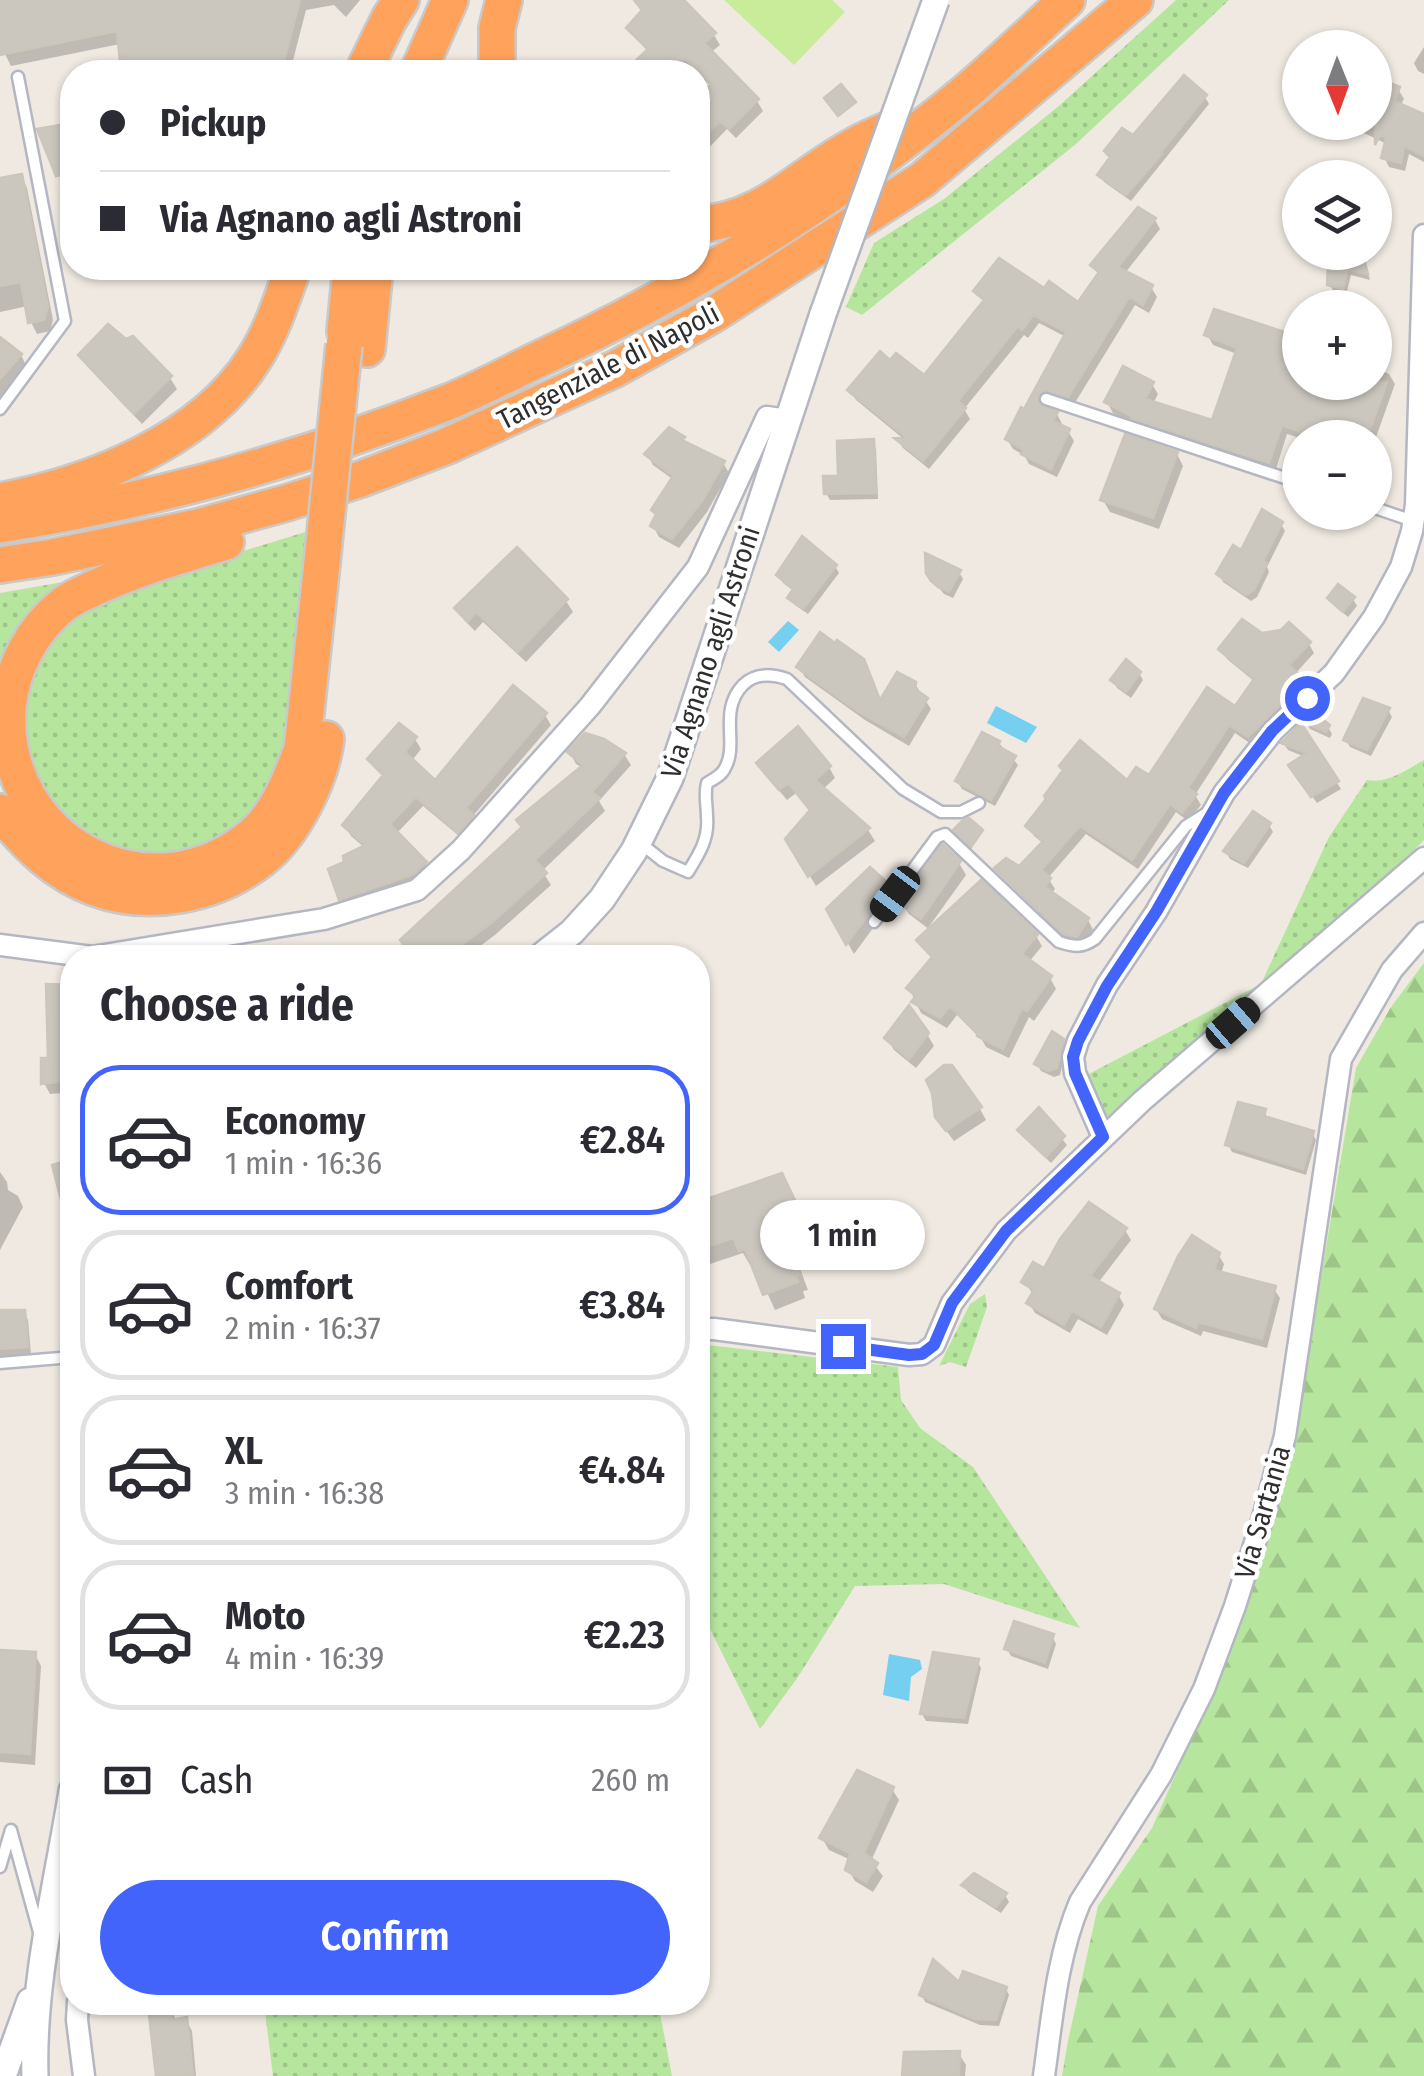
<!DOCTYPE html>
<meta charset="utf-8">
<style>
body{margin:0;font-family:"Fira Sans Condensed",sans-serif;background:#f7f7f7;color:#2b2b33;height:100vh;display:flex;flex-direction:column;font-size:38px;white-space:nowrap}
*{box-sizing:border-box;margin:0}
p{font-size:32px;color:#7c7c81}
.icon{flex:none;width:55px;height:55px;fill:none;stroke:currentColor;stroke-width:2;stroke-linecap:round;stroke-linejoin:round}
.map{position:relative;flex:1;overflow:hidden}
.sheet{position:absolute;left:60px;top:945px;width:650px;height:1070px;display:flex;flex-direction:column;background:#fff;border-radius:40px;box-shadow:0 2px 8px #0004}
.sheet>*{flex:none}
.guide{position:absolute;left:60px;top:60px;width:650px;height:220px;border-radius:40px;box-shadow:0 2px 8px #0004;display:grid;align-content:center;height:220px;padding:0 40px;background:#fff}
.needle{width:65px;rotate:179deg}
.buttons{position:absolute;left:1282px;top:30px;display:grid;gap:20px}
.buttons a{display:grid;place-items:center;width:110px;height:110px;border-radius:50%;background:#fff;box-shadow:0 2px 8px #0004;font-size:50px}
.end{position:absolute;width:45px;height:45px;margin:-22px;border:12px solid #4264fb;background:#fff;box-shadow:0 0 0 5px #fff}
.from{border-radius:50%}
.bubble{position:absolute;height:70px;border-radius:35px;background:#fff;box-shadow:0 2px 8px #0004;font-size:32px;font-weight:600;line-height:70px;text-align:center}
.car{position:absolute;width:30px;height:60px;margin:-30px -15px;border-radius:12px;box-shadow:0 0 8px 2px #0007;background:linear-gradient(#222 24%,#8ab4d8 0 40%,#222 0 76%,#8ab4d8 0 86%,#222 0)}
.guide b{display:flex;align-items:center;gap:35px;height:95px;font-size:38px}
.guide b+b{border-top:2px solid #e1e1e2}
.guide i{width:25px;height:25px;background:#2b2b33}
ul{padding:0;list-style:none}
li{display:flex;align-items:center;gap:30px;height:150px;margin:0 20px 15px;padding:0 20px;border:5px solid #e1e1e2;border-radius:40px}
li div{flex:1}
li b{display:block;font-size:38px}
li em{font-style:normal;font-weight:600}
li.on{border-color:#4264fb}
li>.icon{width:90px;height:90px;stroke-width:1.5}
h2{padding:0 40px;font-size:45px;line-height:120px}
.pay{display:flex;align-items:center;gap:25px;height:110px;padding:0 40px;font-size:38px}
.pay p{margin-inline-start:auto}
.primary-button{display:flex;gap:20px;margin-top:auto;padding:20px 40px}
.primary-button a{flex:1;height:115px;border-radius:60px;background:#4264fb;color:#fff;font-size:40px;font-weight:600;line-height:115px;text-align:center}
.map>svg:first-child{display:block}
.grass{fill:url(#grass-dots)}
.forest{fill:url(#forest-firs)}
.pitch{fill:#c9ec9a}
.water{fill:#75cff0}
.shadow{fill:#0003}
.building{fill:#cbc7bf;stroke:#cbc5ba;stroke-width:2.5}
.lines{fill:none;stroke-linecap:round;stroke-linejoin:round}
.service-casing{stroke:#b4b7c1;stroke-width:15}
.minor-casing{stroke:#b4b7c1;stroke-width:25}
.tertiary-casing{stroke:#b4b7c1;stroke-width:30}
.motorway-casing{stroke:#c9c9c9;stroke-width:40}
.service{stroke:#fff;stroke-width:10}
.minor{stroke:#fff;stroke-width:20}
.tertiary{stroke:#fff;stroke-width:25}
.motorway{stroke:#ffa35c;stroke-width:35}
.tertiary-bridge-casing{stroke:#b4b7c1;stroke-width:30;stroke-linecap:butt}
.motorway-bridge-casing{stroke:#c9c9c9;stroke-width:40;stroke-linecap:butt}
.tertiary-bridge{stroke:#fff;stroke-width:25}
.motorway-bridge{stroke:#ffa35c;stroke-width:35}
.route{stroke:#4264fb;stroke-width:12}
.labels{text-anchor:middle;stroke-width:9;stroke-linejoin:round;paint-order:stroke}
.street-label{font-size:28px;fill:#2e2e2e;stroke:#fff}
</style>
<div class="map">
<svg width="1424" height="2076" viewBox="0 0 1424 2076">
<defs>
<pattern id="grass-dots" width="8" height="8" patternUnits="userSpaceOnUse" patternTransform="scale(2.5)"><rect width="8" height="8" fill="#b6e59e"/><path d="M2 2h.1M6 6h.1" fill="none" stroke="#9dc588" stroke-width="1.8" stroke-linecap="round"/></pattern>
<pattern id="forest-firs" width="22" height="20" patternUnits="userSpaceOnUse" patternTransform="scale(2.5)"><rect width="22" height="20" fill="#b6e59e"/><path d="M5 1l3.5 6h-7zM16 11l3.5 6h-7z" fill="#9dc588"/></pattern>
</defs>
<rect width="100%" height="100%" fill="#efe9e1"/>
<path class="grass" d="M1176 0H1229L1076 144 862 315 846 307 874 243 944 199 1060 105Z
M312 530 289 749 256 810 212 845 173 856 140 855 105 847 63 826 22 759 25 678 54 628 95 596Z
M69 581 0 676V593Z
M1424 760V840L1367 898 1261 984 1104 1120 1085 1076 1261 984 1329 837 1367 780C1388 784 1406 770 1424 760Z
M985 1294 987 1307 966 1367 950 1362 939 1366 970 1304Z
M698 1344 898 1367 901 1400 920 1428 973 1467 1080 1628 944 1584 855 1586 798 1677 760 1729 698 1605Z
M264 2003H658L672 2076H273Z"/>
<path class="forest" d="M1424 963V2076H1062L1068 2041 1098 1906 1152 1828 1241 1626 1292 1452 1356 1068 1391 1007Z"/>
<path class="pitch" d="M724 0H832L845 12 794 65Z"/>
<path class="water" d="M788 621 799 630 779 652 768 642Z
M996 706 1037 727 1026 743 987 723Z
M889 1654 920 1660 922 1669 911 1677 909 1701 883 1695Z"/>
<path class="shadow" d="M0 0H360L346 17 334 5 306 10 290 72H124L120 44 11 66 0 44Z
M680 0 714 35 720 45 710 53 757 101 763 111 736 138 727 129 698 159V100L712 87 692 68 686 72H628L649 52 635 38 629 28Z
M1424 47V74L1418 71 1414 63Z
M1375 87 1398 89 1404 99 1401 104 1424 117V162L1409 154 1405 171 1389 167 1384 157 1387 144 1343 123 1340 128 1328 122H1375Z
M1205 97 1209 104 1131 201 1104 182 1100 175 1111 160 1107 151Z
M72 125V185L65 186 40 131Z
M21 176 27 188 53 320 50 331 37 334 31 322 28 306 0 312V181Z
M1139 211 1155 220 1160 229 1125 273 1151 287 1157 297 1149 313 1135 305 1073 406 1051 399 1042 406 1043 409 1057 414 1062 424 1060 427 1068 431 1074 441 1057 477 1029 464 1024 455 1013 449 1007 439 1025 412 1066 337 1039 323 1028 338 1024 335 964 409 970 419 929 469 903 448 898 440H905L856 400 850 390 925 379 985 303 976 291H1044L1079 305 1099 276 1093 265Z
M1365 263 1370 280 1351 275 1346 295 1334 292 1330 285V269Z
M186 268H218L217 273Z
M1207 334 1300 340V382H1375V368L1389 374 1395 384 1375 440V438H1300L1287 434 1275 472 1138 425 1113 413 1107 402 1152 384 1158 394 1153 404 1214 423 1237 354 1213 345Z
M133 339 170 378 177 389 142 424 88 367 81 355Z
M0 340 21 355 27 367 0 397Z
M669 430 684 439 688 446 723 463 729 473 707 512 679 548 659 537 653 526 674 480 653 465 647 454Z
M872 442 876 449 878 499 830 500 826 493Z
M1375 442 1381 445 1387 455 1375 482Z
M1177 454 1183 466 1159 529 1110 512 1103 500Z
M1375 487 1382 498V510L1375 511Z
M1281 524 1285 531 1267 567 1269 572 1257 597 1251 601 1223 582 1219 574Z
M835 566 839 573 808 614 795 605 790 598 794 591 783 583 779 575Z
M959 572 963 579 953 598 944 594 933 581Z
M1330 598 1353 599 1357 606 1348 617 1334 605Z
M566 601 573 612 526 662 483 622 475 631 464 620 457 608Z
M1262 636 1309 644 1314 653 1295 674 1309 692 1254 746 1235 733 1195 795 1201 805 1188 821 1176 812 1138 869 1086 834 1048 878 1055 889 1051 894 1088 920 1093 930 1083 946 1071 944 1003 878 997 869H1019L1044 844 1034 836 1028 826 1127 783 1150 779 1235 709 1255 682 1227 659 1221 649Z
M799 667 881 704 915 684 931 709 909 746 865 720 805 677Z
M1139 673 1143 680 1131 698 1117 688 1113 680Z
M1388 710 1392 717 1371 756 1350 747 1346 740Z
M545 715 551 725 472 817 478 827 465 841 423 806 396 834 425 864 431 874 347 909 342 899 347 863 365 848 351 836 345 826 384 778 370 759 415 739 421 749 411 762 435 783Z
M1306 722 1328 727 1332 734 1330 738 1310 729Z
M1301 727 1341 789 1317 803 1295 773 1305 757 1288 750 1284 744Z
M999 743 1018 765 995 806 962 789 957 781Z
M570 753 624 754 631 765 599 801 605 811 542 871 551 885 495 935 464 958H414L524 829 583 768 576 764Z
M759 764 829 767 835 778 822 790 868 830 875 841 816 886 788 840 812 812 796 793 787 800 766 775Z
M1269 825 1273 832 1248 868 1230 859 1226 852Z
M959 863 966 875 928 928 1036 936 1042 946 1029 962 1050 978 1056 989 1034 1021 1029 1017 1009 1058 986 1047 982 1040 957 1015 947 1028 921 1013 909 988 933 959 919 940 930 930 909 914 902 903Z
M888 886 895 898 854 954 829 910Z
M334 946 340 958H291V954Z
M49 987H72V1092L50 1094 44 1083 50 1060Z
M927 1034 934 1046 916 1068 894 1050 887 1038Z
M1062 1041 1067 1048 1060 1075 1054 1077 1041 1071 1037 1064Z
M935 1092 980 1109 986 1120 954 1141 945 1129Z
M1039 1111 1067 1145 1051 1163 1024 1137 1020 1130Z
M1264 1111 1268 1118 1312 1133 1316 1140 1306 1175 1232 1152 1228 1144Z
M0 1172 7 1182 8 1190 18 1196 23 1207 0 1250Z
M781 1176 808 1229 787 1235 808 1290 803 1291 805 1298 775 1310 754 1264 750 1265 743 1253 698 1268V1205Z
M1125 1230 1131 1240 1098 1283 1118 1294 1124 1305 1107 1335 1078 1319 1070 1333 1035 1313 1029 1303 1034 1295 1024 1282Z
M1218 1254 1224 1264 1221 1274 1274 1289 1280 1298 1267 1348 1203 1331 1201 1336 1162 1319 1156 1309Z
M24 1312 28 1320 31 1354 0 1356V1313Z
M1052 1636 1056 1644 1048 1669 1011 1656 1007 1649Z
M0 1652 35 1654 41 1666 35 1765 0 1762Z
M977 1661 981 1668 968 1724 926 1721 922 1714Z
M892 1789 899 1800 871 1861 883 1876 873 1892 855 1881 848 1869 851 1860 829 1850 822 1838Z
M964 1885 1005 1895 1009 1902 1001 1913 968 1892Z
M960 1986 1006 1989 1009 1995 999 2026 980 2025 925 2002 922 1995Z
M170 2005 176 2021 186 2020 192 2031 196 2076H158Z
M959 2054 966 2065 965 2076H905Z"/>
<path class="building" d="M0 0H300L281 72H121L117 31 0 55Z
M634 0H684L716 33 704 43 759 99 729 129 720 121 698 144V97L711 84 685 59 669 72H624L648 49 626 28 642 10Z
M1184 75 1207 95 1160 153 1162 154 1126 195 1097 175 1110 157 1104 151 1122 128 1133 135Z
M1375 77 1400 87 1394 101 1424 114V156L1404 146 1401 163 1381 158 1386 138 1380 135 1375 145Z
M841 84 856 102 838 116 824 98Z
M72 123V173L56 176 37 129Z
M22 174 48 307 44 320 28 323 21 282 0 286V178Z
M1138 207 1156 218 1118 267 1153 285 1143 305 1129 297 1068 397 1045 390 1038 395 1040 405 1058 412 1053 421 1070 429 1051 469 1021 454 1024 450 1005 439 1021 407 1024 409 1066 332 1033 315 1022 330 1018 326 958 401 966 408 923 461 894 438 906 437 847 390 880 351 890 360 896 353 924 375 984 300 973 291 999 258 1044 288 1049 281 1078 302 1099 272 1090 265Z
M1310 252H1362L1368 274 1347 269 1343 289 1327 285 1328 264 1309 259Z
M1214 309 1300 337V382H1387L1367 438H1316L1282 425 1269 463 1131 418V416L1104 402 1123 366 1154 382 1145 399 1212 420 1237 348 1204 335Z
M108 324 126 339 133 336 172 376 134 414 78 355Z
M0 337 22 354 0 379Z
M669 427 685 437 682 440 725 461 702 501 672 539 650 526 656 514 651 510 673 476 644 454Z
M1125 434 1178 452 1153 518 1100 500Z
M874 439 876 493 824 494 823 476H838L837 441Z
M1262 509 1283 522 1263 561 1267 563 1254 590 1246 595 1216 574 1233 545 1241 550Z
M802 536 837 565 803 609 787 598 793 589 776 575Z
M517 547 568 599 518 652 476 612 468 622 454 608Z
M925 553 961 570 949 592 938 587 931 581 926 573Z
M1338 584 1355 597 1343 612 1327 598Z
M1242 619 1262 633 1281 630 1289 622 1311 642 1289 665 1306 681 1248 737 1229 725 1188 788 1197 794 1182 813 1170 804 1132 860 1080 826 1041 870 1051 878 1045 887 1089 918 1077 937 1064 934 994 868 1006 858 1019 866 1043 841 1025 826 1046 799 1044 796 1063 770 1059 766 1080 740 1127 780 1136 767 1149 775 1207 687 1235 706 1254 679 1218 649Z
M820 632 835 643 837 640 864 659 880 700 897 672 916 682 915 689 928 698 904 737 857 711 796 667Z
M1126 659 1141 672 1126 692 1110 680Z
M513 685 547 713 466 808 474 815 458 833 416 797 390 824 427 862 414 874 339 900 328 869 344 862 343 856 365 845 342 825 383 775 367 759 399 723 417 737 405 752 435 780Z
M1363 698 1390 708 1367 750 1343 740Z
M1313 712 1330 725 1326 732 1303 722Z
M1301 723 1339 781 1311 797 1288 765 1307 753 1281 743Z
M798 726 831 766 815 780 870 828 808 877 785 839 810 810 788 783 779 790 756 763Z
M982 732 1000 741 998 746 1016 756 991 800 955 781Z
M585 733 604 739 626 753 592 792 600 798 535 860 547 873 490 924 443 958H414L400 940 522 827 516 820 583 765 567 752Z
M1253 811 1271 823 1244 863 1223 851Z
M969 818 983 830 971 847 953 830 962 821Z
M942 844 961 861 921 919 899 903Z
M870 867 890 885 846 945 826 909Z
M981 880 1038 934 1022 954 1052 976 1027 1011 1022 1008 1003 1049 977 1036V1033L950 1006 940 1018 911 1002 916 996 906 988 932 957 916 940Z
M46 984 72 985V1080L41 1084V1058H48Z
M909 1005 929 1033 909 1059 884 1038Z
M1052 1031 1064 1039 1057 1068 1048 1071 1034 1064Z
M944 1065H952L982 1107 946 1131 935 1117 932 1093 926 1080Z
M1238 1102 1266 1109 1264 1116 1314 1131 1303 1169 1225 1145Z
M1039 1107 1065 1136 1046 1157 1017 1130Z
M72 1159V1217L66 1218 52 1165Z
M782 1173 801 1213 780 1219 801 1275H796L798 1282 763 1295 745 1249 739 1251 733 1238 698 1250V1202Z
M1089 1202 1127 1228 1090 1276 1120 1293 1101 1327 1072 1311 1064 1325 1026 1303 1034 1290 1021 1282 1033 1262 1044 1268 1060 1239Z
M1192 1235 1220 1253 1214 1270 1276 1286 1262 1339 1198 1322 1196 1328 1154 1309 1178 1256Z
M0 1310H25L28 1347 0 1349Z
M1014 1621 1054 1634 1045 1663 1004 1649Z
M0 1650 36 1652 30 1754 0 1752Z
M933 1652 979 1659 964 1718 920 1714Z
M857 1770 894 1787 864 1853 878 1863 866 1882 845 1870 850 1853 819 1838Z
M974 1873 1007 1893 996 1907 961 1885Z
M933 1959 959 1982 963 1971 1007 1987 996 2020 975 2019 919 1995Z
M171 2002 172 2020 187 2017 193 2076H156L148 2006Z
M960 2051 959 2076H902L904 2052Z"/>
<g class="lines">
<defs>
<path id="service" d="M1046 399 1300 483
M0 409 65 321 18 77
M1375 508 1413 521
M639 842 663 861 688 872C699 854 709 839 707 817 707 804 704 795 707 783 714 779 722 775 725 768 739 744 718 711 743 685 755 673 772 674 787 679L903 789 941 812H961L979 803
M874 922 937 837 945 834 1059 942C1074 947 1082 948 1095 939L1186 826 1210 811
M0 1363 72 1357
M0 1867 11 1830 39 1932"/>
<path id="minor" d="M0 945 92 957 324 919 417 890 461 850 590 706 698 567 767 417 788 420
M1103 1137 1075 1073 1073 1057 1078 1041 1107 985 1156 912 1224 793 1273 731 1334 673 1374 617 1401 567 1412 531 1416 505 1424 235
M698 1329H714L909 1355 922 1354 934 1345 952 1303 1006 1231 1142 1101 1424 858
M78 2002 77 2020 84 2076
M1044 2076C1052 2019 1057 1956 1080 1902L1161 1775 1204 1689 1235 1606 1264 1514 1285 1436 1341 1059 1392 970 1424 933"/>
<path id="tertiary" d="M539 958 572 932 602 899 634 851 670 778 823 314
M3 2076 30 2001
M35 2076C32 1981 57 1885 72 1791"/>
<path id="motorway" d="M363 72 389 19 401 0
M418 72 450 0
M497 72V28L504 0
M698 225C767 218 795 178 852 147 865 139 880 133 895 127
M345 331 351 268
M367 349 375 268
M0 501C91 484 202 441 254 359 272 331 282 299 293 268
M0 525C152 501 302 459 446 403 476 391 506 375 535 361 688 290 836 200 966 92 1000 63 1033 31 1067 0
M226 542C180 556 134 569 90 590 81 594 72 598 64 604 32 629 12 668 8 708 0 845 152 921 254 834 278 813 291 778 302 749L322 563
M0 565 53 557 198 527 286 503 361 479 447 446 615 369 714 314 922 180 1135 0
M0 812C26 844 55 874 95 888 150 908 216 895 262 859 294 834 321 779 326 739"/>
</defs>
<use href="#service" class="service-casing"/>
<use href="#minor" class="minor-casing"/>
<use href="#tertiary" class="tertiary-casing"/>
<use href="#motorway" class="motorway-casing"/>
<use href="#service" class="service"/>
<use href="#minor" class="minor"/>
<use href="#tertiary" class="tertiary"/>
<use href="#motorway" class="motorway"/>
<defs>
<path id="tertiary-bridge" d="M823 314 936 0"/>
<path id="motorway-bridge" d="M322 563 344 345"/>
</defs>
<use href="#tertiary-bridge" class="tertiary-bridge-casing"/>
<use href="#motorway-bridge" class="motorway-bridge-casing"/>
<use href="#tertiary-bridge" class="tertiary-bridge"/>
<use href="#motorway-bridge" class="motorway-bridge"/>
</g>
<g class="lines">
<path class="route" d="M843 1346 909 1355 922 1354 934 1345 952 1303 1006 1231 1103 1137 1075 1073 1073 1057 1078 1041 1107 986 1156 912 1224 793 1272 731 1307 698"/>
</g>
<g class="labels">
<g class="street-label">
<text transform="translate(608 366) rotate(-27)" y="10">Tangenziale di Napoli</text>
<text transform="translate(710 652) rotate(-72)" y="10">Via Agnano agli Astroni</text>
<text transform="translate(1262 1512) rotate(-74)" y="10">Via Sartania</text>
</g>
</g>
</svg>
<div class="buttons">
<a><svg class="needle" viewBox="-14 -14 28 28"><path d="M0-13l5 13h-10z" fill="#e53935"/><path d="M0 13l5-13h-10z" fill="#7c7c81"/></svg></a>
<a><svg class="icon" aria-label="layers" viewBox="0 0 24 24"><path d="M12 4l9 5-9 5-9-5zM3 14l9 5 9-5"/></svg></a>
<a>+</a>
<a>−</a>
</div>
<i class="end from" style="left:1307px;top:698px"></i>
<i class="end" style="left:843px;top:1346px"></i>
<div class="bubble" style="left:760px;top:1200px;width:165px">1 min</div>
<i class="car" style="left:895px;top:894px;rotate:217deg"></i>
<i class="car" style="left:1233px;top:1023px;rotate:49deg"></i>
<div class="guide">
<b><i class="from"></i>Pickup</b>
<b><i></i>Via Agnano agli Astroni</b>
</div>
<section class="sheet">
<h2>Choose a ride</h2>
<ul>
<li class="on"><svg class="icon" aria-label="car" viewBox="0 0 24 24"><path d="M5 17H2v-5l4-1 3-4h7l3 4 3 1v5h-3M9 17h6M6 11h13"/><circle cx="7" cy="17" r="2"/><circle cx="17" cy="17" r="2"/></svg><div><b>Economy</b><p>1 min · 16:36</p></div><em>€2.84</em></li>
<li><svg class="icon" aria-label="car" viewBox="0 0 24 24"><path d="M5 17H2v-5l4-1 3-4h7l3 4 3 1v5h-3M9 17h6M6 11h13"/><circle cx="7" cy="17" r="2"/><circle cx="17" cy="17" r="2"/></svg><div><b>Comfort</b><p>2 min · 16:37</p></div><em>€3.84</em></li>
<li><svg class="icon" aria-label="car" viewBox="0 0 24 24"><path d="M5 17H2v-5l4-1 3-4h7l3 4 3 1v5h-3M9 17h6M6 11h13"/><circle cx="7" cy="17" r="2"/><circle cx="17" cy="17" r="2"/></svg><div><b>XL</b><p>3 min · 16:38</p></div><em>€4.84</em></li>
<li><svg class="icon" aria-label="car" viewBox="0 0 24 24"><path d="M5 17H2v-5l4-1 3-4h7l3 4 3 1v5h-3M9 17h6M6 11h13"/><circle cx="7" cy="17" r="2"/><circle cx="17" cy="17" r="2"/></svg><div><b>Moto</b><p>4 min · 16:39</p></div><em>€2.23</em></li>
</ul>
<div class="pay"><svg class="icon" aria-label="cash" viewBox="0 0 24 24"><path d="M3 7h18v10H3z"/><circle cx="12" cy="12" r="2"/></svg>Cash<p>260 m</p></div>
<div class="primary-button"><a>Confirm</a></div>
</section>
</div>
